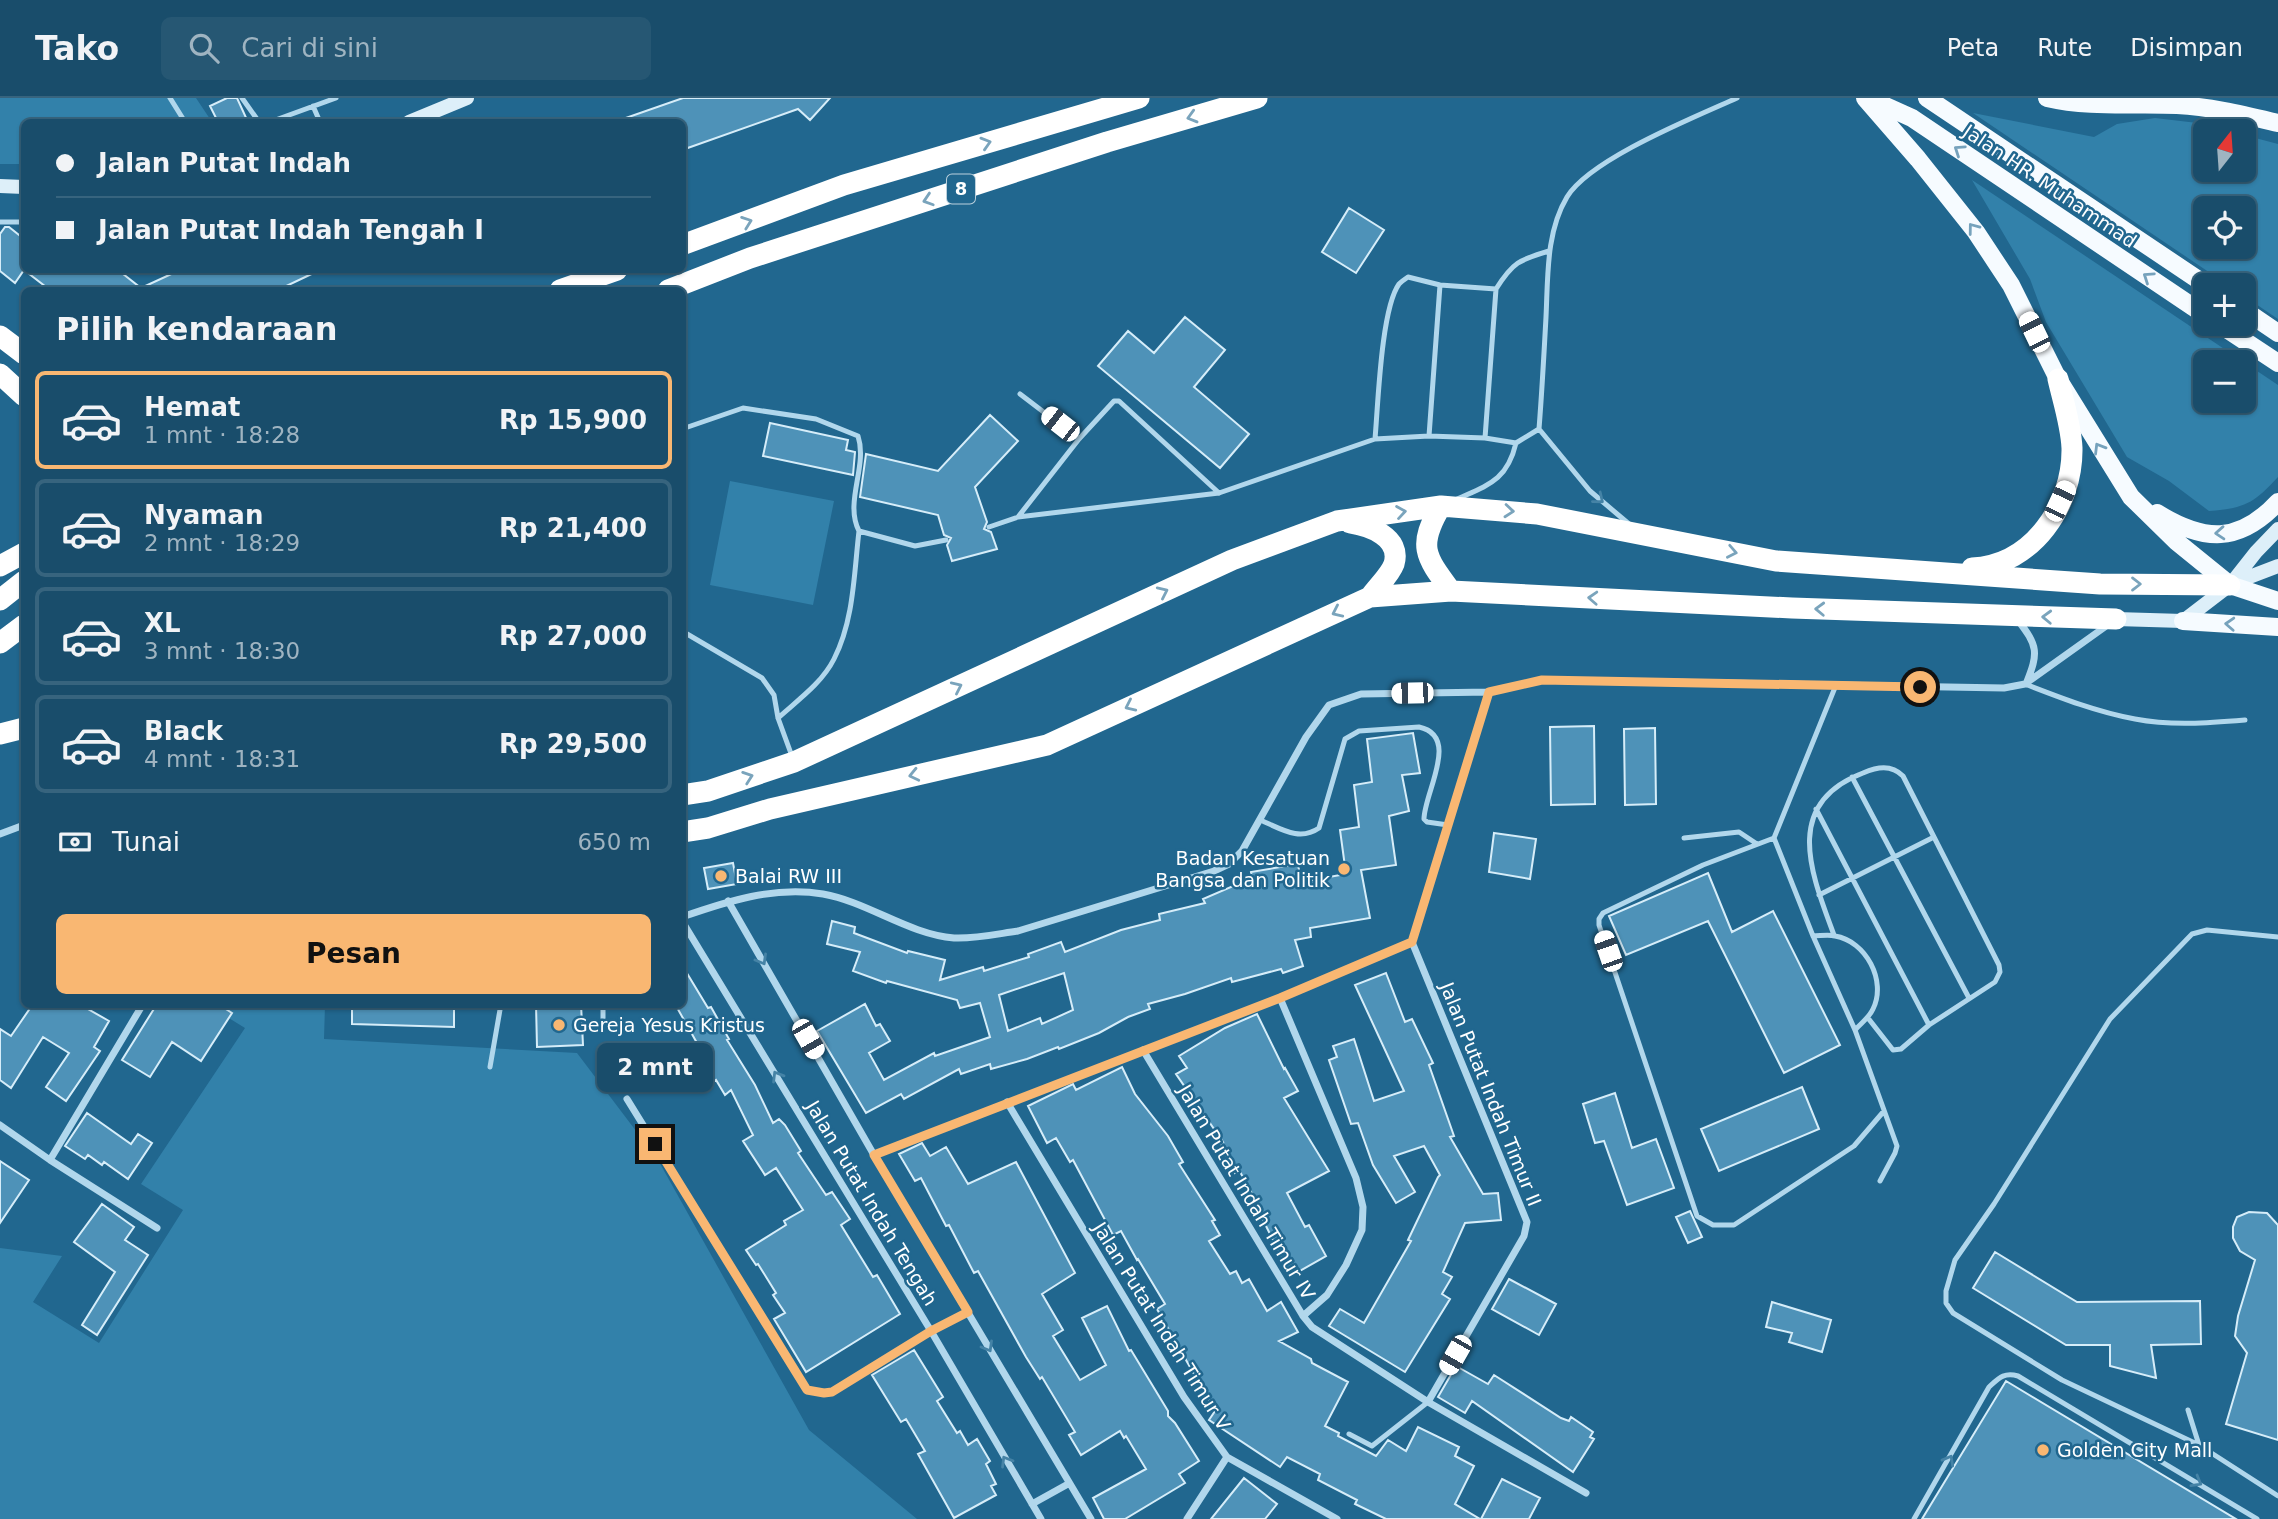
<!DOCTYPE html>
<html lang="id">
<meta charset="utf-8">
<style>
body{margin:0;font-family:"DejaVu Sans",sans-serif;background:#265773;color:#f1f3f6;height:100vh;display:flex;flex-direction:column;font-size:26px;white-space:nowrap}
*{box-sizing:border-box;margin:0}
p{font-size:23px;color:#9fb4c1}
.icon{flex:none;width:38px;height:38px;fill:none;stroke:currentColor;stroke-width:2;stroke-linecap:round;stroke-linejoin:round}
.map{position:relative;flex:1;overflow:hidden}
.panel{position:absolute;left:21px;top:189px;width:665px;height:721px;display:flex;flex-direction:column;background:#194d6b;border-radius:10px;box-shadow:0 2px 5px #0004,0 0 0 2px #37647e}
.panel>*{flex:none}
.banner{position:absolute;left:21px;top:21px;width:665px;height:154px;border-radius:10px;box-shadow:0 2px 5px #0004,0 0 0 2px #37647e;display:grid;align-content:center;height:154px;padding:0 35px;background:#194d6b}
.needle{width:46px;rotate:17deg}
.controls{position:absolute;left:2193px;top:21px;display:grid;gap:14px}
.controls a{display:grid;place-items:center;width:63px;height:63px;border-radius:10px;background:#194d6b;box-shadow:0 2px 5px #0004,0 0 0 2px #37647e;font-size:35px}
.end{position:absolute;width:32px;height:32px;margin:-16px;border:9px solid #f9b772;background:#111;box-shadow:0 0 0 4px #111}
.from{border-radius:50%}
.bubble{position:absolute;height:49px;border-radius:10px;background:#194d6b;box-shadow:0 2px 5px #0004,0 0 0 2px #37647e;font-size:23px;font-weight:700;line-height:49px;text-align:center}
.car{position:absolute;width:21px;height:42px;margin:-21px -10px;border-radius:9px;box-shadow:0 0 5px 2px #0007;background:linear-gradient(#fff 24%,#345 0 40%,#fff 0 76%,#345 0 86%,#fff 0)}
.banner b{display:flex;align-items:center;gap:24px;height:66px;font-size:26px}
.banner b+b{border-top:2px solid #37647e}
.banner i{width:18px;height:18px;background:#f1f3f6}
ul{padding:0;list-style:none}
li{display:flex;align-items:center;gap:21px;height:98px;margin:0 14px 10px;padding:0 21px;border:4px solid #37647e;border-radius:10px}
li div{flex:1}
li b{display:block;font-size:26px}
li em{font-style:normal;font-weight:700}
li.on{border-color:#f9b772}
li>.icon{width:63px;height:63px;stroke-width:1.5}
h2{padding:0 35px;font-size:32px;line-height:84px}
.pay{display:flex;align-items:center;gap:18px;height:77px;padding:0 35px;font-size:26px}
.pay p{margin-inline-start:auto}
.cta{display:flex;gap:14px;margin-top:auto;padding:14px 35px}
.cta a{flex:1;height:80px;border-radius:10px;background:#f9b772;color:#111;font-size:28px;font-weight:700;line-height:80px;text-align:center}
header{display:flex;align-items:center;gap:42px;box-sizing:border-box;height:98px;padding:0 35px;background:#194d6b;border-bottom:2px solid #37647e}
header strong{font-size:33px}
nav{display:flex;gap:38px;margin-inline-start:auto;font-size:24px}
.search{width:490px;height:63px;background:#265773;display:flex;align-items:center;gap:18px;box-sizing:border-box;padding:0 24px;border-radius:10px;color:#9fb4c1;font-size:26px}
.map>svg:first-child{display:block}
.green{fill:#3281aa;fill-rule:evenodd}
.building{fill:#4e92b8;stroke:#d6edf9;stroke-width:2;fill-rule:evenodd}
.lines{fill:none;stroke-linecap:round;stroke-linejoin:round}
.lane{stroke:#b1d7ec;stroke-width:5}
.street{stroke:#b1d7ec;stroke-width:7}
.secondary{stroke:#ddeff9;stroke-width:14}
.primary{stroke:#f6fbff;stroke-width:18}
.highway{stroke:#fff;stroke-width:21}
.oneway{stroke:#7aa4bc}
.oneway2{stroke:#76a2bc}
.oneway3{stroke:#4583a6}
.route{stroke:#f9b772;stroke-width:9}
.poi-dot{fill:#f9b772;stroke:#21678f;stroke-width:2.5}
.labels{text-anchor:middle;stroke-width:5;stroke-linejoin:round;paint-order:stroke}
.shield{fill:#21678f;stroke:#bcd1dd;stroke-width:2}
.shield-label{font-size:18px;font-weight:bold;fill:#fff}
.street-label{font-size:19px;fill:#fff;stroke:#21678f}
.poi-label{font-size:19px;fill:#fff;stroke:#21678f;text-anchor:start}
</style>
<header>
<strong>Tako</strong>
<div class="search"><svg class="icon" aria-label="search" viewBox="0 0 24 24"><circle cx="10" cy="10" r="6"/><path d="M15 15l6 6"/></svg>Cari di sini</div>
<nav><a>Peta</a><a>Rute</a><a>Disimpan</a></nav>
</header>
<div class="map">
<svg width="2278" height="1421" viewBox="0 0 2278 1421">
<rect width="100%" height="100%" fill="#21678f"/>
<path class="green" d="M0 0H196L212 24H24V66H0Z
M1973 15 2094 39 2117 26 2155 20 2206 26 2231 33H2205V72H2244V37L2278 46V221L2244 198V187H2228ZM2244 110V149H2205V110Z
M1972 82 2278 287V379C2253 406 2245 410 2209 413L2169 383 2127 359 2046 224 2030 181ZM2244 264V303H2205V264Z
M730 383 834 403 813 507 710 487Z
M206 906 325 907 324 941 577 955 658 1062 809 1332 917 1421H0V1150L62 1158 33 1204 99 1245 183 1112 141 1086 245 930Z"/>
<path class="building" d="M227 0H237L248 24H218L210 8Z
M683 0H830L810 22 798 11 682 52V24H620V22Z
M1349 110 1384 132 1356 175 1322 154Z
M5 129H9L24 141V172H118L141 190 180 172H320L278 192H50L24 172 15 185 0 173V136Z
M1185 219 1225 252 1194 289 1249 336 1220 370 1098 268 1128 233 1154 255Z
M990 317 1018 343 975 389 987 424 984 431 991 434 997 451 952 463 947 447 951 440 944 437 938 417 860 399 866 356 938 373Z
M770 325 848 342 846 352 855 354 853 377 763 358Z
M1594 628 1595 706 1551 707 1550 629Z
M1655 630 1656 706 1625 707 1624 631Z
M1413 635 1420 675 1402 677 1409 713 1389 718 1396 767 1361 772 1370 820 1310 830 1311 839 1295 842 1303 868 1283 875 1281 871 1232 884 1231 880 1185 896 1148 906 1150 911 1128 919 1099 935 1059 951 1058 949 1027 961 991 971 990 966 961 976 959 971 904 1001 901 996 866 1015 817 933 865 906 876 928 880 926 890 943 869 955 884 982 934 955 935 958 990 939 980 905 960 910 957 902 887 883 886 885 853 873 860 854 827 846 832 823 855 829 854 835 907 855 908 853 945 862 940 882 983 869 984 873 1029 859 1028 856 1061 844 1065 854 1121 832 1160 822 1159 816 1205 805 1203 801 1252 780 1251 774 1298 766 1301 784 1346 776 1340 732 1359 729 1354 687 1372 684 1367 641ZM1064 875 1073 912 1042 926 1040 920 1008 933 999 897Z
M1494 735 1536 741 1530 781 1489 774Z
M733 765 737 786 708 791 704 770Z
M1708 775 1732 834 1773 813 1840 947 1784 975 1708 823 1626 857 1609 818Z
M682 867 708 910 711 909 729 941 727 942 755 987 773 1025 779 1021 785 1027 801 1053 798 1055 826 1097 832 1094 850 1121 841 1127 873 1179 877 1177 900 1216 806 1274 774 1221 785 1215 773 1197 776 1195 758 1166 756 1167 746 1152 786 1127 784 1123 803 1112 776 1070 765 1077 743 1043 753 1037 731 992 725 997 716 982 703 990 691 970 706 961 675 906H682Z
M1386 875 1405 924 1412 921 1433 965 1429 967 1454 1038 1450 1039 1483 1096 1498 1095 1501 1122 1465 1125 1443 1174 1452 1179 1442 1196 1450 1201 1405 1274 1329 1228 1340 1211 1364 1225 1411 1143 1408 1142 1438 1079 1440 1077 1424 1048 1394 1058 1415 1094 1396 1105 1373 1067 1358 1025 1351 1026 1329 962 1337 959 1333 948 1354 941 1374 1003 1404 993 1355 887Z
M33 906H79L109 923 94 949 100 953 66 1003 46 989 69 955 43 939 11 990 0 982V931L11 938Z
M157 906H218L232 915 201 963 172 944 150 979 122 962Z
M352 906H454V929L352 926Z
M536 906H581L583 947 537 949Z
M1257 916 1284 971 1285 970 1298 993 1284 1000 1329 1073 1287 1095 1305 1129 1309 1127 1326 1158 1291 1178 1263 1122 1266 1121 1239 1072 1235 1075 1220 1045 1223 1044 1176 976 1187 970 1179 958 1225 930Z
M1122 969 1135 996 1168 1038 1183 1064 1179 1066 1215 1122 1212 1123 1220 1137 1209 1143 1230 1176 1236 1173 1242 1185 1249 1181 1267 1213 1281 1204 1298 1234 1279 1243 1311 1261 1312 1265 1348 1284 1325 1328 1339 1335 1338 1338 1376 1358 1388 1342 1406 1353 1418 1329 1459 1349 1455 1358 1474 1368 1455 1406 1480 1421H1386L1355 1406 1357 1402 1318 1382 1320 1376 1287 1359 1280 1369 1209 1322 1215 1313 1157 1211 1165 1206 1138 1161 1137 1162 1121 1133 1113 1137 1073 1062 1070 1064 1056 1040 1047 1045 1028 1008 1073 986 1076 992Z
M1802 989 1819 1031 1719 1073 1701 1031Z
M1615 995 1632 1050 1656 1041 1674 1090 1627 1107 1604 1043 1595 1045 1583 1006Z
M87 1015 131 1046 138 1036 152 1045 128 1081 104 1064 102 1067 88 1057 85 1061 65 1048Z
M922 1045 930 1058 946 1049 968 1086 1016 1064 1075 1175 1042 1196 1063 1232 1053 1238 1080 1282 1106 1267 1082 1220 1107 1208 1129 1253 1131 1252 1168 1313V1318L1175 1325 1199 1363 1179 1376 1185 1385 1125 1421H1104L1093 1400 1146 1371 1126 1338 1124 1340 1120 1333 1081 1357 1069 1337 1075 1334 1042 1279 1040 1281 1026 1259 978 1173 974 1175 949 1127 946 1128 921 1080 915 1083 899 1056Z
M0 1063 29 1082 0 1125Z
M102 1106 134 1129 125 1142 148 1157 97 1237 82 1227 115 1174 74 1144Z
M1690 1113 1702 1139 1688 1145 1676 1119Z
M2249 1114 2267 1115 2278 1127V1342L2226 1326 2247 1255 2235 1238 2238 1218 2255 1162 2240 1153 2233 1140V1129L2237 1119Z
M1995 1154 2077 1204 2200 1203 2201 1246 2151 1247 2156 1280 2110 1268V1247H2066L1973 1190Z
M1509 1181 1556 1206 1539 1237 1492 1211Z
M1772 1204 1831 1222 1822 1254 1789 1244 1792 1235 1766 1229Z
M914 1252 943 1299 937 1303 957 1335 960 1333 968 1347 977 1341 990 1363 986 1366 996 1386 991 1388 996 1397 954 1420 918 1356 925 1353 906 1321 901 1324 872 1277Z
M1456 1268 1488 1286 1494 1277 1561 1320 1569 1323 1571 1319 1593 1334 1590 1339 1594 1341 1573 1374 1472 1303 1465 1315 1438 1299Z
M2006 1283 2236 1421H1922Z
M1244 1380 1277 1406 1265 1421H1211Z
M1502 1381 1540 1400 1529 1421H1481Z"/>
<g class="lines">
<path class="lane" d="M170 0 185 24
M242 0 259 24
M313 8 320 24
M270 24 336 0
M0 124H24
M1440 187 1429 338 1485 340 1516 345
M1020 296 1079 341 1018 419 1219 395 1375 341C1378 308 1381 211 1399 186 1402 183 1405 181 1408 179L1440 187 1496 191
M682 331 743 310 816 321 858 338C868 368 844 404 859 433L915 448 946 442
M1485 340 1496 191C1513 164 1519 162 1549 153
M1079 341 1114 303H1119L1219 395
M1375 341 1429 338
M1455 402C1488 387 1507 383 1516 345L1539 331
M1629 426 1590 393 1539 331C1542 293 1544 256 1546 219 1548 178 1546 134 1567 99 1590 61 1695 19 1737 0
M989 429 1018 419
M682 533 762 580 774 597 778 620 793 661
M2025 586C2061 600 2097 614 2135 621 2171 628 2209 625 2245 622
M1836 587 1774 740 1703 767 1603 815 1599 821V827L1697 1118 1713 1127H1734L1854 1048 1884 1013
M778 620C798 602 822 585 834 561 854 522 854 475 859 433
M1852 679 1969 900
M1816 711 1929 927
M1260 722C1280 730 1299 744 1319 730L1345 641 1359 633 1419 629C1461 638 1424 695 1424 721L1427 724 1448 727
M1684 740 1739 734 1757 746
M1774 740 1813 838 1855 932 1897 1048 1895 1055 1880 1083
M1819 797 1934 739
M1834 837C1812 777 1781 706 1863 675 1877 669 1891 666 1903 678L1999 867 2000 874 1995 884 1929 927 1901 951 1893 952 1868 920
M1813 838C1820 838 1828 836 1835 838 1866 843 1887 883 1873 911 1869 920 1861 925 1855 932
M603 923V906
M490 969 501 906
M2188 1312 2199 1347 2278 1398
M1349 1336 1372 1348 1428 1304
M2199 1347 2062 1282 1953 1215 1946 1205V1193L1955 1162 1994 1106 2110 921 2192 836 2207 832 2278 839
M1914 1421 1989 1289C1999 1280 2004 1274 2018 1278L2257 1421"/>
<path class="street" d="M2017 521C2038 548 2039 554 2026 586
M0 736 24 727
M728 803 874 1057 1091 1421
M682 819C728 803 774 788 823 796 868 804 908 836 954 840 975 841 997 836 1018 833L1214 773 1229 766 1242 753 1306 639 1329 607 1361 596 1489 594 1542 582 2004 590 2025 586 2109 526
M682 823 931 1233 1041 1421
M1412 844 1527 1124 1524 1138 1428 1304
M1280 900 1356 1080 1363 1109 1362 1132 1346 1167 1327 1197 1303 1218
M1143 952 1303 1218 1312 1229 1428 1304 1586 1395
M627 1001 807 1292 824 1295 832 1294 931 1233 968 1214
M1007 1004 1184 1299 1227 1359 1337 1421
M0 1027 50 1062 157 1130
M874 1057 1280 900 1412 844 1489 594
M50 1062 143 906
M1032 1406 1068 1386
M1187 1421 1227 1359"/>
<path class="secondary" d="M409 24 467 0
M0 88 24 89
M2231 486 2278 468
M2116 521 2183 523 2230 487 2256 454 2278 431"/>
<path class="primary" d="M1865 0 1918 61 1976 134 2011 187 2058 281 2131 399 2177 444 2230 487 2278 503
M1927 0 2206 187
M2047 0C2090 10 2133 5 2177 7 2212 9 2244 17 2278 25
M1870 1 1912 20 2205 217
M2244 212 2278 235
M2219 226 2278 265
M2157 415C2204 444 2239 446 2278 404
M2183 523 2278 529"/>
<path class="highway" d="M682 147 844 87 1139 0
M560 192 617 172
M668 192 750 160 1107 44 1257 0
M0 238 24 256
M0 276 24 298
M1441 408C1417 448 1425 458 1451 493
M1350 425C1369 428 1402 439 1394 466 1390 477 1377 489 1370 499
M0 468 24 455
M1972 470C2033 467 2073 407 2072 350 2071 327 2063 303 2058 281
M0 502 24 483
M0 545 24 527
M0 636 24 630
M682 697 708 693 794 664 1232 462 1337 423 1441 408 1537 416 1776 463 2100 486 2230 487
M682 734 708 730 770 711 1047 647 1370 499 1451 493 1792 510 2116 521"/>
</g>
<defs><path id="oneway-chevron" d="M-2-3.5L2.5 0L-2 3.5" fill="none" stroke-width="1.6" stroke-linecap="round" stroke-linejoin="round" transform="scale(1.75)"/></defs>
<g class="oneway">
<use href="#oneway-chevron" transform="translate(1192 19) rotate(164)"/>
<use href="#oneway-chevron" transform="translate(986 45) rotate(-17)"/>
<use href="#oneway-chevron" transform="translate(928 102) rotate(162)"/>
<use href="#oneway-chevron" transform="translate(747 124) rotate(-20)"/>
<use href="#oneway-chevron" transform="translate(1509 413) rotate(5)"/>
<use href="#oneway-chevron" transform="translate(1401 414) rotate(-9)"/>
<use href="#oneway-chevron" transform="translate(1732 454) rotate(11)"/>
<use href="#oneway-chevron" transform="translate(2136 486)"/>
<use href="#oneway-chevron" transform="translate(1163 494) rotate(-25)"/>
<use href="#oneway-chevron" transform="translate(1593 500) rotate(-177)"/>
<use href="#oneway-chevron" transform="translate(1820 511) rotate(-178)"/>
<use href="#oneway-chevron" transform="translate(1337 514) rotate(155)"/>
<use href="#oneway-chevron" transform="translate(2047 519) rotate(-178)"/>
<use href="#oneway-chevron" transform="translate(957 589) rotate(-25)"/>
<use href="#oneway-chevron" transform="translate(1130 608) rotate(155)"/>
<use href="#oneway-chevron" transform="translate(914 677) rotate(167)"/>
<use href="#oneway-chevron" transform="translate(748 679) rotate(-19)"/>
</g>
<g class="oneway2">
<use href="#oneway-chevron" transform="translate(1959 52) rotate(-146)"/>
<use href="#oneway-chevron" transform="translate(1973 130) rotate(-127)"/>
<use href="#oneway-chevron" transform="translate(2148 179) rotate(-146)"/>
<use href="#oneway-chevron" transform="translate(2099 350) rotate(-121)"/>
<use href="#oneway-chevron" transform="translate(2220 435) rotate(176)"/>
<use href="#oneway-chevron" transform="translate(2230 526) rotate(-177)"/>
</g>
<g class="oneway3">
<use href="#oneway-chevron" transform="translate(1599 401) rotate(39)"/>
<use href="#oneway-chevron" transform="translate(762 862) rotate(60)"/>
<use href="#oneway-chevron" transform="translate(777 978) rotate(-121)"/>
<use href="#oneway-chevron" transform="translate(988 1249) rotate(60)"/>
<use href="#oneway-chevron" transform="translate(1949 1362) rotate(-61)"/>
<use href="#oneway-chevron" transform="translate(1006 1363) rotate(-121)"/>
<use href="#oneway-chevron" transform="translate(2197 1384) rotate(30)"/>
</g>
<g class="lines">
<path class="route" d="M655 1046 807 1292 824 1295 832 1294 931 1233 968 1214 874 1057 1280 900 1412 844 1489 594 1542 582 1920 589"/>
</g>
<g class="poi-dot">
<circle cx="1344" cy="771" r="7"/>
<circle cx="721" cy="778" r="7"/>
<circle cx="559" cy="927" r="7"/>
<circle cx="2043" cy="1352" r="7"/>
</g>
<g class="labels">
<rect class="shield" x="947" y="76.5" width="28" height="29" rx="5"/>
<g class="shield-label">
<text x="961" y="97">8</text>
</g>
<g class="street-label">
<text transform="translate(2050 88) rotate(34)" y="7">Jalan HR. Muhammad</text>
<text transform="translate(1491 996) rotate(68)" y="7">Jalan Putat Indah Timur II</text>
<text transform="translate(1247 1094) rotate(59)" y="7">Jalan Putat Indah Timur IV</text>
<text transform="translate(872 1105) rotate(59)" y="7">Jalan Putat Indah Tengah</text>
<text transform="translate(1162 1228) rotate(58)" y="7">Jalan Putat Indah Timur V</text>
</g>
<g class="poi-label">
<text x="1330" y="767" text-anchor="end">Badan Kesatuan<tspan x="1330" dy="22">Bangsa dan Politik</tspan></text>
<text x="735" y="785">Balai RW III</text>
<text x="573" y="934">Gereja Yesus Kristus</text>
<text x="2057" y="1359">Golden City Mall</text>
</g>
</g>
</svg>
<div class="controls">
<a><svg class="needle" viewBox="-14 -14 28 28"><path d="M0-13l5 13h-10z" fill="#e53935"/><path d="M0 13l5-13h-10z" fill="#9fb4c1"/></svg></a>
<a><svg class="icon" aria-label="locate" viewBox="0 0 24 24"><circle cx="12" cy="12" r="6"/><path d="M12 2v4M12 18v4M2 12h4M18 12h4"/></svg></a>
<a>+</a>
<a>−</a>
</div>
<i class="end from" style="left:1920px;top:589px"></i>
<i class="end" style="left:655px;top:1046px"></i>
<div class="bubble" style="left:597px;top:945px;width:116px">2 mnt</div>
<i class="car" style="left:2034px;top:234px;rotate:334deg"></i>
<i class="car" style="left:1060px;top:326px;rotate:308deg"></i>
<i class="car" style="left:2060px;top:403px;rotate:25deg"></i>
<i class="car" style="left:1412px;top:595px;rotate:269deg"></i>
<i class="car" style="left:1608px;top:853px;rotate:341deg"></i>
<i class="car" style="left:808px;top:941px;rotate:150deg"></i>
<i class="car" style="left:1455px;top:1257px;rotate:210deg"></i>
<div class="banner">
<b><i class="from"></i>Jalan Putat Indah</b>
<b><i></i>Jalan Putat Indah Tengah I</b>
</div>
<section class="panel">
<h2>Pilih kendaraan</h2>
<ul>
<li class="on"><svg class="icon" aria-label="car" viewBox="0 0 24 24"><path d="M5 17H2v-5l4-1 3-4h7l3 4 3 1v5h-3M9 17h6M6 11h13"/><circle cx="7" cy="17" r="2"/><circle cx="17" cy="17" r="2"/></svg><div><b>Hemat</b><p>1 mnt · 18:28</p></div><em>Rp 15,900</em></li>
<li><svg class="icon" aria-label="car" viewBox="0 0 24 24"><path d="M5 17H2v-5l4-1 3-4h7l3 4 3 1v5h-3M9 17h6M6 11h13"/><circle cx="7" cy="17" r="2"/><circle cx="17" cy="17" r="2"/></svg><div><b>Nyaman</b><p>2 mnt · 18:29</p></div><em>Rp 21,400</em></li>
<li><svg class="icon" aria-label="car" viewBox="0 0 24 24"><path d="M5 17H2v-5l4-1 3-4h7l3 4 3 1v5h-3M9 17h6M6 11h13"/><circle cx="7" cy="17" r="2"/><circle cx="17" cy="17" r="2"/></svg><div><b>XL</b><p>3 mnt · 18:30</p></div><em>Rp 27,000</em></li>
<li><svg class="icon" aria-label="car" viewBox="0 0 24 24"><path d="M5 17H2v-5l4-1 3-4h7l3 4 3 1v5h-3M9 17h6M6 11h13"/><circle cx="7" cy="17" r="2"/><circle cx="17" cy="17" r="2"/></svg><div><b>Black</b><p>4 mnt · 18:31</p></div><em>Rp 29,500</em></li>
</ul>
<div class="pay"><svg class="icon" aria-label="cash" viewBox="0 0 24 24"><path d="M3 7h18v10H3z"/><circle cx="12" cy="12" r="2"/></svg>Tunai<p>650 m</p></div>
<div class="cta"><a>Pesan</a></div>
</section>
</div>
